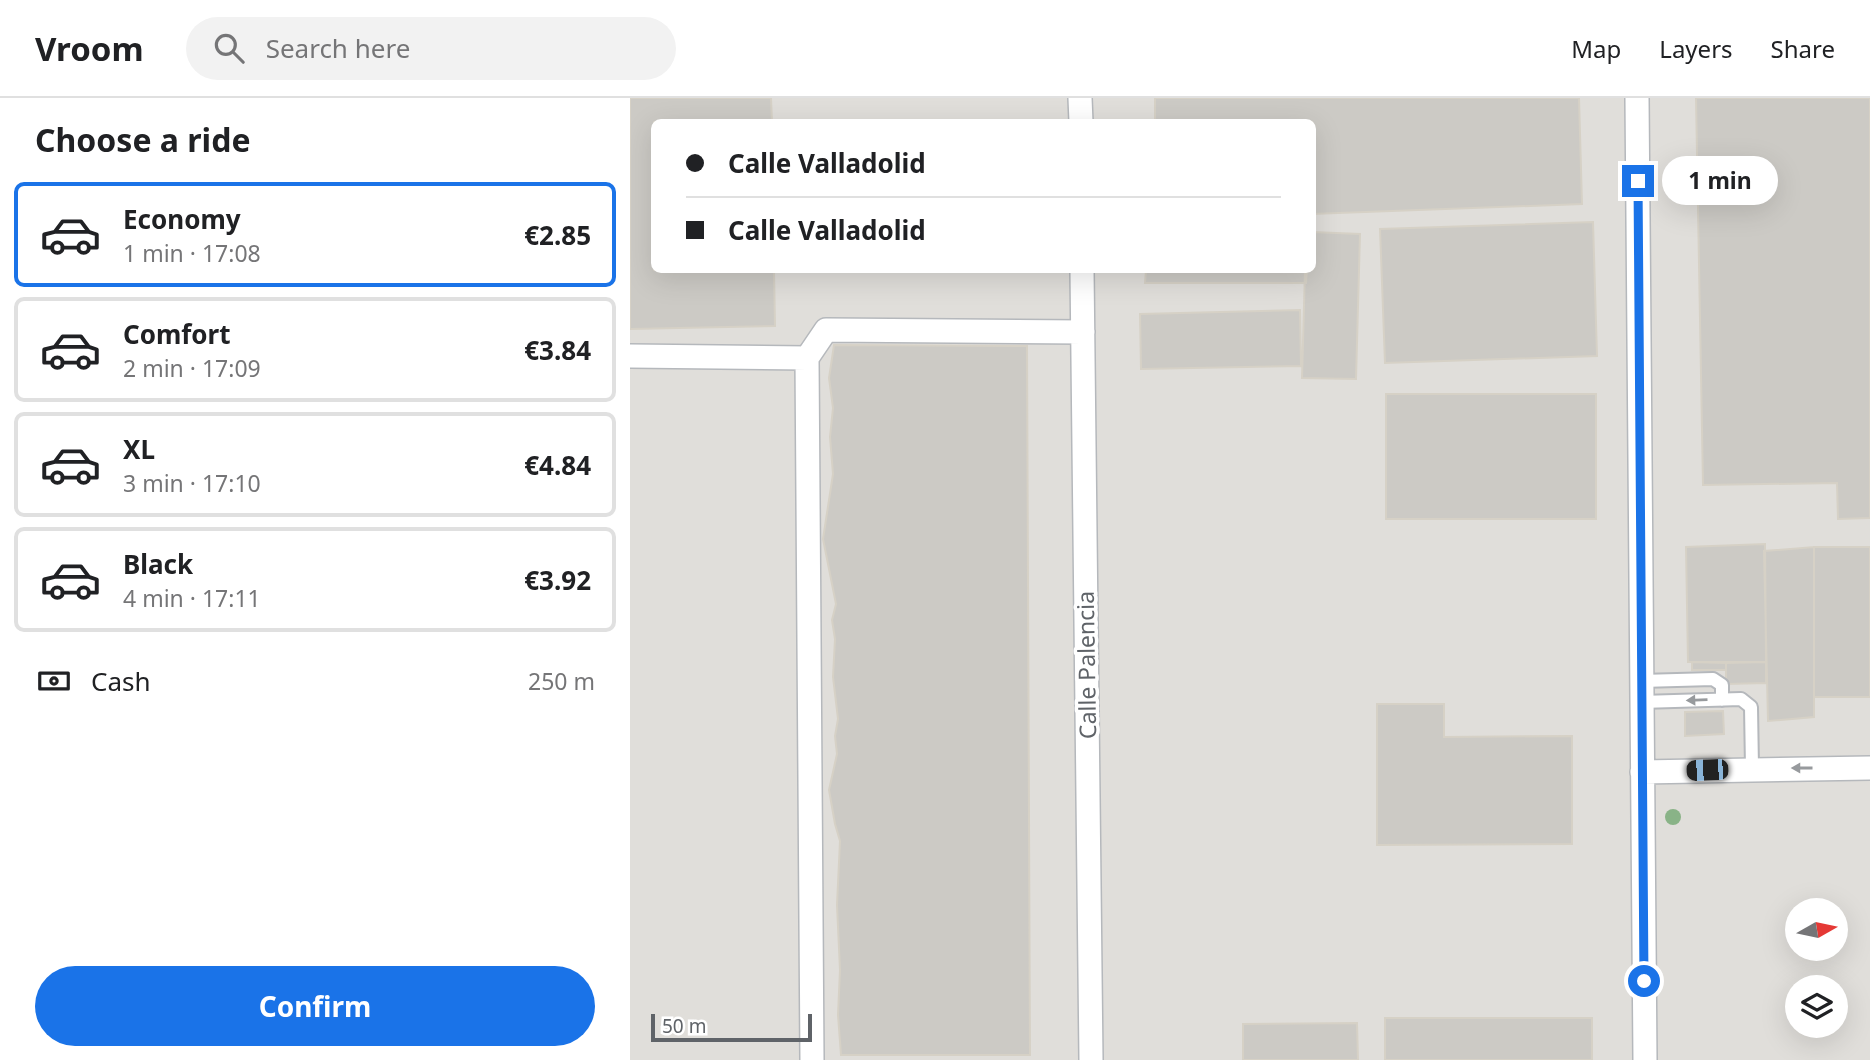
<!DOCTYPE html>
<meta charset="utf-8">
<style>
body{margin:0;font-family:"Noto Sans",sans-serif;background:#f2f2f2;color:#202124;height:100vh;display:flex;flex-direction:column;font-size:26px;white-space:nowrap}
*{box-sizing:border-box;margin:0}
p{font-size:23px;color:#757577}
.icon{flex:none;width:38px;height:38px;fill:none;stroke:currentColor;stroke-width:2;stroke-linecap:round;stroke-linejoin:round}
.map{position:relative;flex:1;overflow:hidden}
.details{display:flex;flex-direction:column;background:#fff;width:630px}
.details>*{flex:none}
.hud{position:absolute;left:21px;top:21px;width:665px;height:154px;border-radius:10px;box-shadow:0 7px 28px #0002;display:grid;align-content:center;height:154px;padding:0 35px;background:#fff}
.needle{width:46px;rotate:81deg}
.fabs{position:absolute;left:1155px;top:800px;display:grid;gap:14px}
.fabs a{display:grid;place-items:center;width:63px;height:63px;border-radius:50%;background:#fff;box-shadow:0 7px 28px #0002;font-size:35px}
.scale{position:absolute;left:21px;bottom:18px;width:161px;box-sizing:border-box;padding-left:7px;border:4px solid #5f6368;border-top:0;font-size:19px;line-height:24px;white-space:nowrap;color:#5f6368;-webkit-text-stroke:5px #fff;paint-order:stroke}
.end{position:absolute;width:32px;height:32px;margin:-16px;border:9px solid #1a73e8;background:#fff;box-shadow:0 0 0 4px #fff}
.from{border-radius:50%}
.bubble{position:absolute;height:49px;border-radius:24px;background:#fff;box-shadow:0 7px 28px #0002;font-size:23px;font-weight:700;line-height:49px;text-align:center}
.car{position:absolute;width:21px;height:42px;margin:-21px -10px;border-radius:9px;box-shadow:0 0 5px 2px #0007;background:linear-gradient(#222 24%,#8ab4d8 0 40%,#222 0 76%,#8ab4d8 0 86%,#222 0)}
.hud b{display:flex;align-items:center;gap:24px;height:66px;font-size:26px}
.hud b+b{border-top:2px solid #e0e0e0}
.hud i{width:18px;height:18px;background:#202124}
ul{padding:0;list-style:none}
li{display:flex;align-items:center;gap:21px;height:105px;margin:0 14px 10px;padding:0 21px;border:4px solid #e0e0e0;border-radius:10px}
li div{flex:1}
li b{display:block;font-size:26px}
li em{font-style:normal;font-weight:700}
li.selected{border-color:#1a73e8}
li>.icon{width:63px;height:63px;stroke-width:1.5}
h2{padding:0 35px;font-size:32px;line-height:84px}
.pay{display:flex;align-items:center;gap:18px;height:77px;padding:0 35px;font-size:26px}
.pay p{margin-inline-start:auto}
.primary-button{display:flex;gap:14px;margin-top:auto;padding:14px 35px}
.primary-button a{flex:1;height:80px;border-radius:42px;background:#1a73e8;color:#fff;font-size:28px;font-weight:700;line-height:80px;text-align:center}
header{display:flex;align-items:center;gap:42px;box-sizing:border-box;height:98px;padding:0 35px;background:#fff;border-bottom:2px solid #e0e0e0}
header strong{font-size:33px}
nav{display:flex;gap:38px;margin-inline-start:auto;font-size:24px}
.search{width:490px;height:63px;background:#f2f2f2;display:flex;align-items:center;gap:18px;box-sizing:border-box;padding:0 24px;border-radius:38px;color:#757577;font-size:26px}
main{display:flex;flex:1;min-height:0}
.map>svg:first-child{display:block}
.industrial{fill:#e0deda;fill-rule:evenodd}
.building{fill:#cccac5;stroke:#d6d1c6;stroke-width:2}
.lines{fill:none;stroke-linecap:round;stroke-linejoin:round}
.service-casing{stroke:#b5b8bc;stroke-width:16}
.minor-casing{stroke:#b5b8bc;stroke-width:26}
.service{stroke:#fff;stroke-width:12}
.minor{stroke:#fff;stroke-width:23}
.tree{fill:#89b387}
.oneway{fill:#979a9d}
.route{stroke:#1a73e8;stroke-width:9}
.labels{text-anchor:middle;stroke-width:7;stroke-linejoin:round;paint-order:stroke}
.street-label{font-size:23px;fill:#5f6368;stroke:#fff}
</style>
<header>
<strong>Vroom</strong>
<div class="search"><svg class="icon" aria-label="search" viewBox="0 0 24 24"><circle cx="10" cy="10" r="6"/><path d="M15 15l6 6"/></svg>Search here</div>
<nav><a>Map</a><a>Layers</a><a>Share</a></nav>
</header>
<main>
<section class="details">
<h2>Choose a ride</h2>
<ul>
<li class="selected"><svg class="icon" aria-label="car" viewBox="0 0 24 24"><path d="M5 17H2v-5l4-1 3-4h7l3 4 3 1v5h-3M9 17h6M6 11h13"/><circle cx="7" cy="17" r="2"/><circle cx="17" cy="17" r="2"/></svg><div><b>Economy</b><p>1 min · 17:08</p></div><em>€2.85</em></li>
<li><svg class="icon" aria-label="car" viewBox="0 0 24 24"><path d="M5 17H2v-5l4-1 3-4h7l3 4 3 1v5h-3M9 17h6M6 11h13"/><circle cx="7" cy="17" r="2"/><circle cx="17" cy="17" r="2"/></svg><div><b>Comfort</b><p>2 min · 17:09</p></div><em>€3.84</em></li>
<li><svg class="icon" aria-label="car" viewBox="0 0 24 24"><path d="M5 17H2v-5l4-1 3-4h7l3 4 3 1v5h-3M9 17h6M6 11h13"/><circle cx="7" cy="17" r="2"/><circle cx="17" cy="17" r="2"/></svg><div><b>XL</b><p>3 min · 17:10</p></div><em>€4.84</em></li>
<li><svg class="icon" aria-label="car" viewBox="0 0 24 24"><path d="M5 17H2v-5l4-1 3-4h7l3 4 3 1v5h-3M9 17h6M6 11h13"/><circle cx="7" cy="17" r="2"/><circle cx="17" cy="17" r="2"/></svg><div><b>Black</b><p>4 min · 17:11</p></div><em>€3.92</em></li>
</ul>
<div class="pay"><svg class="icon" aria-label="cash" viewBox="0 0 24 24"><path d="M3 7h18v10H3z"/><circle cx="12" cy="12" r="2"/></svg>Cash<p>250 m</p></div>
<div class="primary-button"><a>Confirm</a></div>
</section>
<div class="map">
<svg width="1240" height="962" viewBox="0 0 1240 962">
<rect width="100%" height="100%" fill="#f1efe8"/>
<path class="industrial" d="M0 0H1240V962H0ZM24 24H682V172H24ZM1167 812H1206V850H1167ZM1167 889H1206V928H1167Z"/>
<path class="building" d="M0 0H141L142 24H24V172H144L145 228 0 231Z
M525 0H949L952 106 682 116V24H525Z
M1066 0H1240V420L1208 421 1207 385 1073 387Z
M963 124 967 258 755 265 750 131Z
M682 134 730 136 726 281 672 280 675 172H682Z
M516 172H677L676 185H515Z
M670 212 671 268 511 271 510 216Z
M204 247 397 248 400 957H211L208 917 210 872 207 807 210 743 205 726 199 692 207 656 205 638 208 621 203 579 205 541 202 522 206 506 193 441 203 376 200 339 203 310 199 280Z
M756 296H966V421H756Z
M1135 446 1136 564H1058L1056 449Z
M1184 449H1240V599H1184Z
M1184 449V619L1138 623 1134 453Z
M1062 564 1096 565V572H1062Z
M1136 564V585L1096 586V565Z
M747 606H814V639L942 638V746L747 747Z
M1093 613 1094 636 1055 638V614Z
M755 920H962V962H755Z
M727 925 728 962H613V926Z"/>
<g class="lines">
<defs>
<path id="service" d="M1011 583 1083 581 1092 587V602
M1011 604 1111 601 1121 609 1122 670"/>
<path id="minor" d="M450 0 451 24
M1007 0 1015 962
M452 172 461 962
M0 258 177 260
M1012 674 1240 670
M182 962 177 260 196 232 453 234"/>
</defs>
<use href="#service" class="service-casing"/>
<use href="#minor" class="minor-casing"/>
<use href="#service" class="service"/>
<use href="#minor" class="minor"/>
</g>
<circle class="tree" cx="1043" cy="719" r="8"/>
<defs><path id="oneway-solid" d="M-6-.8H1V-3.2L6.5 0L1 3.2V.8H-6Z" transform="scale(1.75)"/></defs>
<g class="oneway">
<use href="#oneway-solid" transform="translate(1067 602) rotate(178)"/>
<use href="#oneway-solid" transform="translate(1172 670) rotate(180)"/>
</g>
<g class="lines">
<path class="route" d="M1008 83 1014 883"/>
</g>
<g class="labels">
<g class="street-label">
<text transform="translate(457 567) rotate(-91)" y="8">Calle Palencia</text>
</g>
</g>
</svg>
<div class="fabs">
<a><svg class="needle" viewBox="-14 -14 28 28"><path d="M0-13l5 13h-10z" fill="#e53935"/><path d="M0 13l5-13h-10z" fill="#757577"/></svg></a>
<a><svg class="icon" aria-label="layers" viewBox="0 0 24 24"><path d="M12 4l9 5-9 5-9-5zM3 14l9 5 9-5"/></svg></a>
</div>
<div class="scale">50 m</div>
<i class="end from" style="left:1014px;top:883px"></i>
<i class="end" style="left:1008px;top:83px"></i>
<div class="bubble" style="left:1032px;top:58px;width:116px">1 min</div>
<i class="car" style="left:1077px;top:672px;rotate:268deg"></i>
<div class="hud">
<b><i class="from"></i>Calle Valladolid</b>
<b><i></i>Calle Valladolid</b>
</div>
</div>
</main>
